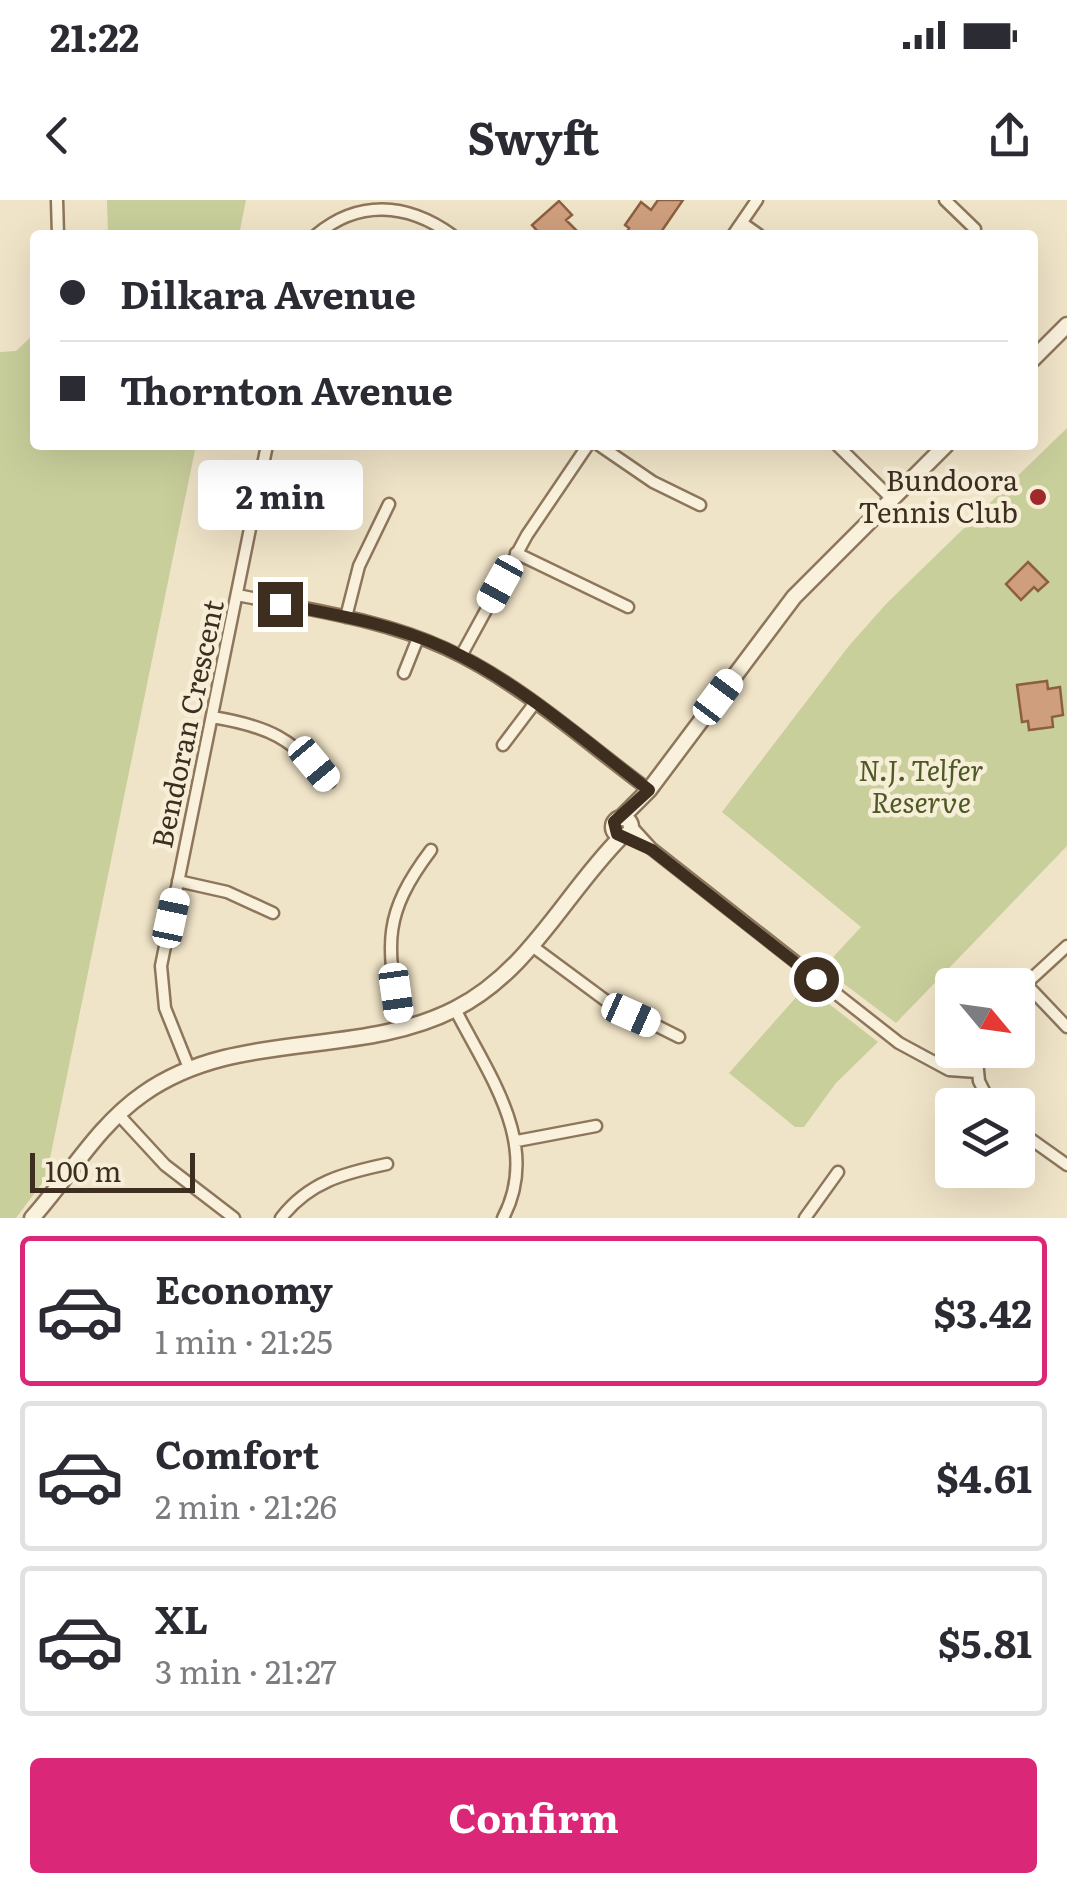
<!DOCTYPE html>
<meta charset="utf-8">
<style>
body{margin:0;font-family:Literata,serif;background:#f2f2f3;color:#2b2b33;height:100vh;display:flex;flex-direction:column;font-size:38px;white-space:nowrap}
*{box-sizing:border-box;margin:0}
p{font-size:32px;color:#7c7c81}
.icon{flex:none;width:55px;height:55px;fill:none;stroke:currentColor;stroke-width:2;stroke-linecap:round;stroke-linejoin:round}
.map{position:relative;height:1018px;overflow:hidden}
.side{display:flex;flex-direction:column;background:#fff;flex:1}
.side>*{flex:none}
.top-card{position:absolute;left:30px;top:30px;width:1008px;height:220px;border-radius:10px;box-shadow:0 10px 40px #0002;display:grid;align-content:center;height:220px;padding:0 30px;background:#fff}
.needle{width:65px;rotate:119deg}
.fabs{position:absolute;left:935px;top:768px;display:grid;gap:20px}
.fabs a{display:grid;place-items:center;width:100px;height:100px;border-radius:10px;background:#fff;box-shadow:0 10px 40px #0002;font-size:50px}
.scale{position:absolute;left:30px;bottom:25px;width:165px;box-sizing:border-box;padding-left:10px;border:5px solid #3d2e20;border-top:0;font-size:28px;line-height:35px;white-space:nowrap;color:#3d2e20;-webkit-text-stroke:8px #f7eed8;paint-order:stroke}
.end{position:absolute;width:45px;height:45px;margin:-22px;border:12px solid #3d2e20;background:#fff;box-shadow:0 0 0 5px #fff}
.from{border-radius:50%}
.bubble{position:absolute;height:70px;border-radius:10px;background:#fff;box-shadow:0 10px 40px #0002;font-size:32px;font-weight:700;line-height:70px;text-align:center}
.car{position:absolute;width:30px;height:60px;margin:-30px -15px;border-radius:12px;box-shadow:0 0 8px 2px #0007;background:linear-gradient(#fff 24%,#345 0 40%,#fff 0 76%,#345 0 86%,#fff 0)}
.top-card b{display:flex;align-items:center;gap:35px;height:95px;font-size:38px}
.top-card b+b{border-top:2px solid #e1e1e2}
.top-card i{width:25px;height:25px;background:#2b2b33}
ul{padding:18px 0 0;list-style:none}
li{display:flex;align-items:center;gap:30px;height:150px;margin:0 20px 15px;padding:0 10px;border:5px solid #e1e1e2;border-radius:10px}
li div{flex:1}
li b{display:block;font-size:38px}
li em{font-style:normal;font-weight:700}
li.active{border-color:#db2777}
li>.icon{width:90px;height:90px;stroke-width:1.5}
.button{display:flex;gap:20px;margin-top:auto;padding:20px 30px}
.button a{flex:1;height:115px;border-radius:10px;background:#db2777;color:#fff;font-size:40px;font-weight:700;line-height:115px;text-align:center}
.status{display:flex;justify-content:space-between;align-items:center;height:70px;padding:0 50px;background:#fff;direction:ltr}
.status svg{height:28px;fill:currentColor}
header{display:flex;justify-content:space-between;align-items:center;height:130px;padding:0 30px;background:#fff;font-size:45px;font-weight:700}
.map>svg:first-child{display:block}
.green{fill:#c9cf9b}
.building{fill:#cf9f7d;stroke:#8d5f41;stroke-width:2.5}
.lines{fill:none;stroke-linecap:round;stroke-linejoin:round}
.minor-casing{stroke:#8d765c;stroke-width:15}
.tertiary-casing{stroke:#8d765c;stroke-width:19}
.minor{stroke:#faf1dc;stroke-width:10}
.tertiary{stroke:#faf1dc;stroke-width:14}
.route{stroke:#3d2e20;stroke-width:12}
.poi-dot{fill:#9e2a2b;stroke:#f7eed8;stroke-width:4}
.labels{text-anchor:middle;stroke-width:9;stroke-linejoin:round;paint-order:stroke}
.poi-label{font-size:28px;fill:#3d2e20;stroke:#f7eed8;text-anchor:end}
.street-label{font-size:28px;fill:#3d2e20;stroke:#f7eed8}
.park-label{font-size:28px;font-style:italic;fill:#4d5a26;stroke:#f7eed8}
</style>
<div class="status"><b>21:22</b><svg viewBox="0 0 49 12"><path d="M0 12V9h3v3zM5 12V6h3v6zM10 12V3h3v9zM15 12V0h3v12zM26 1h20v11H26zM47 4h2v5h-2z"/></svg></div>
<header><svg class="icon" aria-label="back" viewBox="0 0 24 24"><path d="M15 5l-7 7 7 7"/></svg>Swyft<svg class="icon" aria-label="share" viewBox="0 0 24 24"><path d="M12 15V3M7 8l5-5 5 5M5 13v7h14v-7"/></svg></header>
<div class="map">
<svg width="1067" height="1018" viewBox="0 0 1067 1018">
<rect width="100%" height="100%" fill="#f0e4c8"/>
<path class="green" d="M107 0H246L239 35H108Z
M35 133V245H196L46 978 16 1018H0V152L16 151Z
M1067 228V646L896 823 823 768 861 727 722 612 848 447 886 404Z
M806 786 878 842 836 883 804 927H795L729 873Z"/>
<path class="building" d="M658 0H683L659 35H625L629 28 625 25 641 2 651 10Z
M559 1 572 15 566 20 581 35H541L532 25Z
M1028 362 1048 382 1038 391 1034 387 1021 400 1006 384Z
M1047 481 1048 489 1060 487 1063 515 1052 517 1053 527 1029 530 1028 521 1022 522 1017 485Z"/>
<g class="lines">
<defs>
<path id="minor" d="M57 0 58 35
M945 0 975 29
M742 23 759 35
M316 35C358 0 406 2 452 35
M733 35 757 0
M599 245 653 282 700 305
M837 245 892 299
M516 353 628 407
M237 395C307 409 381 419 446 449 520 483 584 542 649 590
M346 417 359 366 389 304
M461 456 527 335 588 245
M404 473 418 438
M212 517C268 526 292 538 330 582
M503 545 534 504
M632 627 652 649 899 843 949 870 977 872
M178 681 227 692 273 713
M532 746 605 800 679 837
M1026 784 1067 827
M1018 791 1067 746
M455 809C488 874 542 945 503 1018
M401 828C388 747 379 719 431 650
M976 850 979 881 991 905
M189 868 165 808 161 766 267 245
M118 914 165 965 234 1018
M1018 930 1067 965
M517 941 596 926
M281 1018C309 982 344 973 387 964
M805 1018 838 972"/>
<path id="tertiary" d="M1032 160 1067 125
M613 627a9 9 0 1 1 18 0a9 9 0 1 1-18 0Z
M621 618 649 590 794 397 946 245
M32 1018C69 977 97 926 143 894 236 828 357 859 455 809 529 772 565 693 622 636"/>
</defs>
<use href="#minor" class="minor-casing"/>
<use href="#tertiary" class="tertiary-casing"/>
<use href="#minor" class="minor"/>
<use href="#tertiary" class="tertiary"/>
</g>
<g class="lines">
<path class="route" d="M280 404C337 415 393 424 445 448 519 482 585 541 649 590L614 622 617 634 652 650 816 779"/>
</g>
<circle class="poi-dot" cx="1038" cy="297" r="10"/>
<g class="labels">
<g class="poi-label">
<text x="1018" y="291">Bundoora<tspan x="1018" dy="32">Tennis Club</tspan></text>
</g>
<g class="street-label">
<text transform="translate(188 524) rotate(-78)" y="10">Bendoran Crescent</text>
</g>
<g class="park-label">
<text x="921" y="581">N.J. Telfer<tspan x="921" dy="32">Reserve</tspan></text>
</g>
</g>
</svg>
<div class="fabs">
<a><svg class="needle" viewBox="-14 -14 28 28"><path d="M0-13l5 13h-10z" fill="#e53935"/><path d="M0 13l5-13h-10z" fill="#7c7c81"/></svg></a>
<a><svg class="icon" aria-label="layers" viewBox="0 0 24 24"><path d="M12 4l9 5-9 5-9-5zM3 14l9 5 9-5"/></svg></a>
</div>
<div class="scale">100 m</div>
<i class="end from" style="left:816px;top:779px"></i>
<i class="end" style="left:280px;top:404px"></i>
<div class="bubble" style="left:198px;top:260px;width:165px">2 min</div>
<i class="car" style="left:500px;top:384px;rotate:209deg"></i>
<i class="car" style="left:718px;top:497px;rotate:37deg"></i>
<i class="car" style="left:314px;top:564px;rotate:140deg"></i>
<i class="car" style="left:171px;top:718px;rotate:12deg"></i>
<i class="car" style="left:396px;top:793px;rotate:172deg"></i>
<i class="car" style="left:631px;top:815px;rotate:114deg"></i>
<div class="top-card">
<b><i class="from"></i>Dilkara Avenue</b>
<b><i></i>Thornton Avenue</b>
</div>
</div>
<section class="side">
<ul>
<li class="active"><svg class="icon" aria-label="car" viewBox="0 0 24 24"><path d="M5 17H2v-5l4-1 3-4h7l3 4 3 1v5h-3M9 17h6M6 11h13"/><circle cx="7" cy="17" r="2"/><circle cx="17" cy="17" r="2"/></svg><div><b>Economy</b><p>1 min · 21:25</p></div><em>$3.42</em></li>
<li><svg class="icon" aria-label="car" viewBox="0 0 24 24"><path d="M5 17H2v-5l4-1 3-4h7l3 4 3 1v5h-3M9 17h6M6 11h13"/><circle cx="7" cy="17" r="2"/><circle cx="17" cy="17" r="2"/></svg><div><b>Comfort</b><p>2 min · 21:26</p></div><em>$4.61</em></li>
<li><svg class="icon" aria-label="car" viewBox="0 0 24 24"><path d="M5 17H2v-5l4-1 3-4h7l3 4 3 1v5h-3M9 17h6M6 11h13"/><circle cx="7" cy="17" r="2"/><circle cx="17" cy="17" r="2"/></svg><div><b>XL</b><p>3 min · 21:27</p></div><em>$5.81</em></li>
</ul>
<div class="button"><a>Confirm</a></div>
</section>
